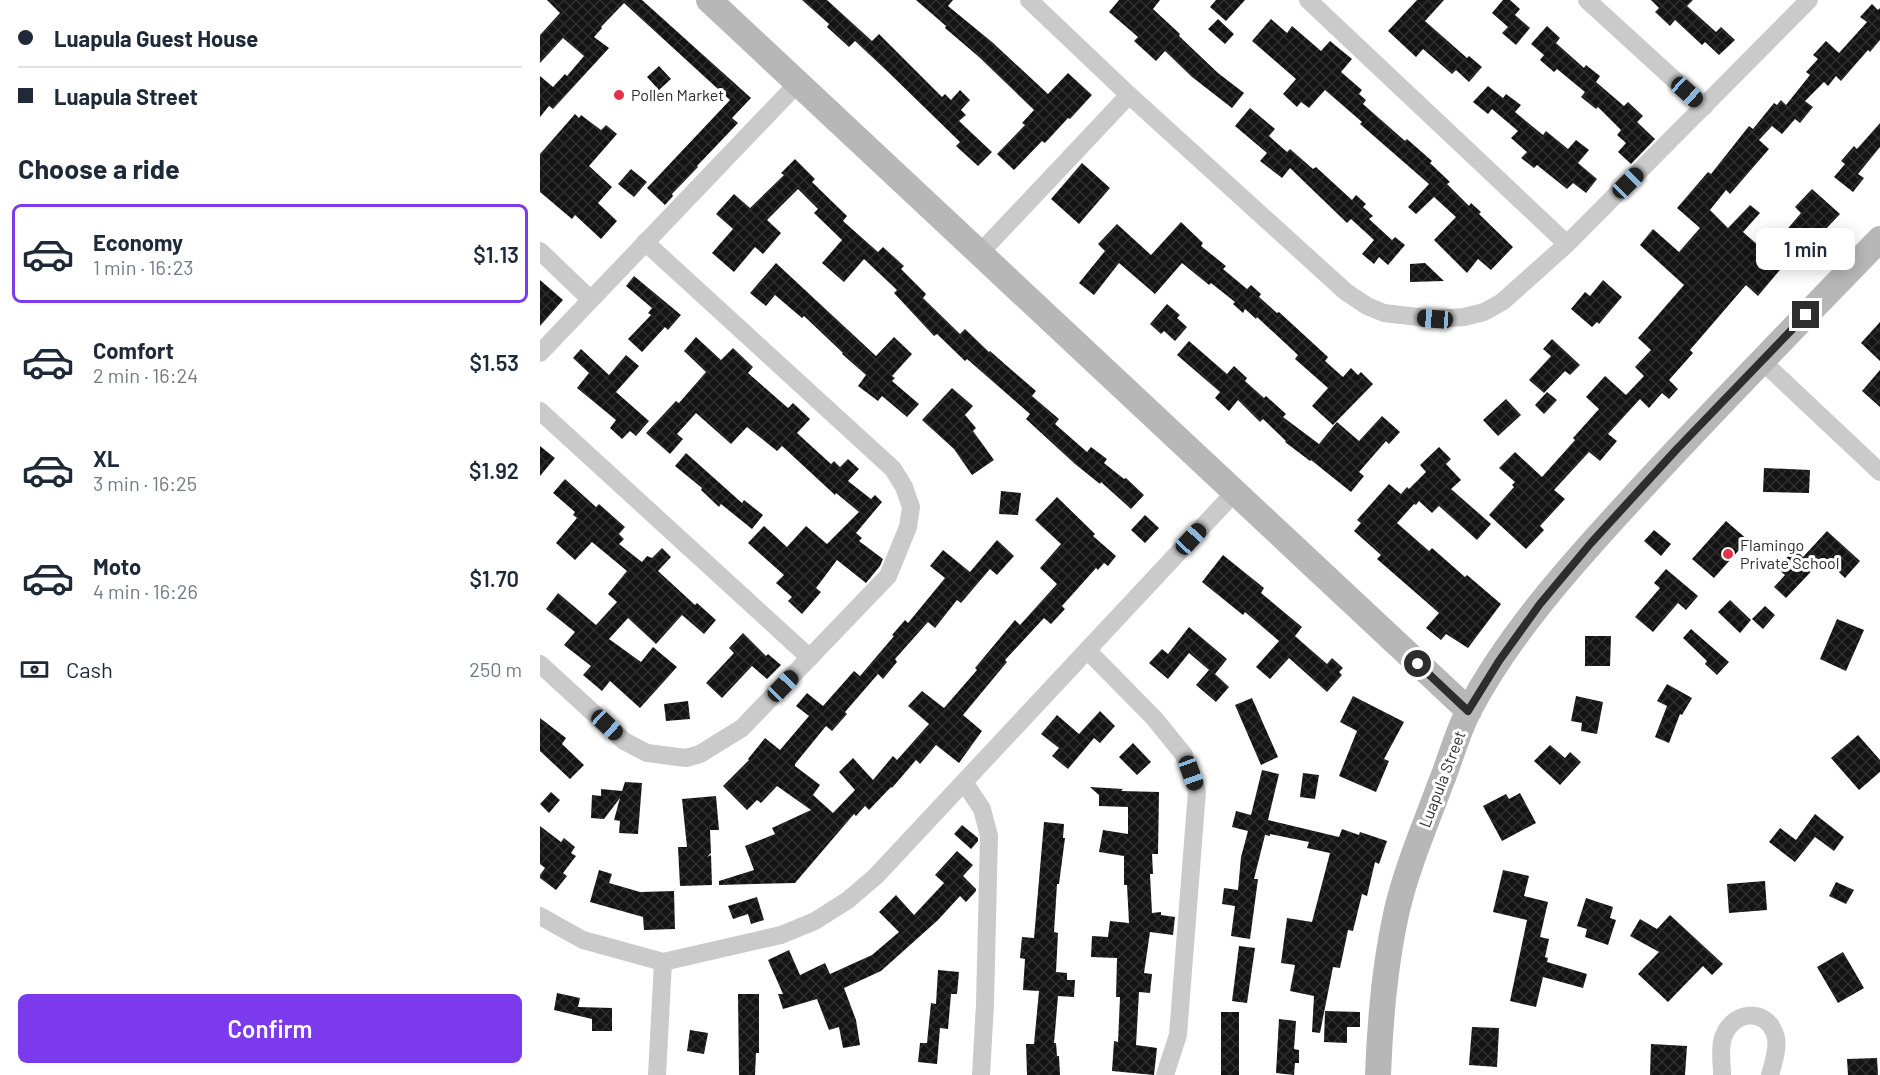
<!DOCTYPE html>
<meta charset="utf-8">
<style>
body{margin:0;font-family:Barlow,sans-serif;background:#f6f6f7;color:#1f2937;height:100vh;display:flex;flex-direction:column;font-size:22px;white-space:nowrap}
*{box-sizing:border-box;margin:0}
p{font-size:20px;color:#747a83}
.icon{flex:none;width:33px;height:33px;fill:none;stroke:currentColor;stroke-width:2;stroke-linecap:round;stroke-linejoin:round}
.map{position:relative;flex:1;overflow:hidden}
.sheet{display:flex;flex-direction:column;background:#fff;width:540px}
.sheet>*{flex:none}
.top-card{display:grid;align-content:center;height:132px;padding:0 18px;background:#fff}
.end{position:absolute;width:27px;height:27px;margin:-14px;border:8px solid #2d2d2d;background:#fff;box-shadow:0 0 0 3px #fff}
.from{border-radius:50%}
.bubble{position:absolute;height:42px;border-radius:9px;background:#fff;box-shadow:0 3px 15px #0003;font-size:20px;font-weight:600;line-height:42px;text-align:center}
.car{position:absolute;width:18px;height:36px;margin:-18px -9px;border-radius:8px;box-shadow:0 0 4px 2px #0007;background:linear-gradient(#222 24%,#8ab4d8 0 40%,#222 0 76%,#8ab4d8 0 86%,#222 0)}
.top-card b{display:flex;align-items:center;gap:21px;height:57px;font-size:22px}
.top-card b+b{border-top:2px solid #e0e1e3}
.top-card i{width:15px;height:15px;background:#1f2937}
ul{padding:0;list-style:none}
li{display:flex;align-items:center;gap:18px;height:99px;margin:0 12px 9px;padding:0 6px;border:3px solid transparent;border-radius:9px}
li div{flex:1}
li b{display:block;font-size:22px}
li em{font-style:normal;font-weight:600}
li.selected{border-color:#7c3aed}
li>.icon{width:54px;height:54px;stroke-width:1.5}
h2{padding:0 18px;font-size:27px;line-height:72px}
.pay{display:flex;align-items:center;gap:15px;height:66px;padding:0 18px;font-size:22px}
.pay p{margin-inline-start:auto}
.cta{display:flex;gap:12px;margin-top:auto;padding:12px 18px}
.cta a{flex:1;height:69px;border-radius:9px;background:#7c3aed;color:#fff;font-size:24px;font-weight:600;line-height:69px;text-align:center}
main{display:flex;flex:1;min-height:0}
.map>svg:first-child{display:block}
.building{fill:url(#building-cross-hatch)}
.lines{fill:none;stroke-linecap:round;stroke-linejoin:round}
.street{stroke:#cacaca;stroke-width:18}
.secondary{stroke:#b7b7b7;stroke-width:26}
.route{stroke:#2d2d2d;stroke-width:8}
.poi-dot{fill:#e0344b;stroke:#fff;stroke-width:2}
.labels{text-anchor:middle;stroke-width:6;stroke-linejoin:round;paint-order:stroke}
.poi-label{font-size:16px;fill:#2d2d2d;stroke:#fff;text-anchor:start}
.street-label{font-size:16px;fill:#2d2d2d;stroke:#fff}
</style>
<main>
<section class="sheet">
<div class="top-card">
<b><i class="from"></i>Luapula Guest House</b>
<b><i></i>Luapula Street</b>
</div>
<h2>Choose a ride</h2>
<ul>
<li class="selected"><svg class="icon" aria-label="car" viewBox="0 0 24 24"><path d="M5 17H2v-5l4-1 3-4h7l3 4 3 1v5h-3M9 17h6M6 11h13"/><circle cx="7" cy="17" r="2"/><circle cx="17" cy="17" r="2"/></svg><div><b>Economy</b><p>1 min · 16:23</p></div><em>$1.13</em></li>
<li><svg class="icon" aria-label="car" viewBox="0 0 24 24"><path d="M5 17H2v-5l4-1 3-4h7l3 4 3 1v5h-3M9 17h6M6 11h13"/><circle cx="7" cy="17" r="2"/><circle cx="17" cy="17" r="2"/></svg><div><b>Comfort</b><p>2 min · 16:24</p></div><em>$1.53</em></li>
<li><svg class="icon" aria-label="car" viewBox="0 0 24 24"><path d="M5 17H2v-5l4-1 3-4h7l3 4 3 1v5h-3M9 17h6M6 11h13"/><circle cx="7" cy="17" r="2"/><circle cx="17" cy="17" r="2"/></svg><div><b>XL</b><p>3 min · 16:25</p></div><em>$1.92</em></li>
<li><svg class="icon" aria-label="car" viewBox="0 0 24 24"><path d="M5 17H2v-5l4-1 3-4h7l3 4 3 1v5h-3M9 17h6M6 11h13"/><circle cx="7" cy="17" r="2"/><circle cx="17" cy="17" r="2"/></svg><div><b>Moto</b><p>4 min · 16:26</p></div><em>$1.70</em></li>
</ul>
<div class="pay"><svg class="icon" aria-label="cash" viewBox="0 0 24 24"><path d="M3 7h18v10H3z"/><circle cx="12" cy="12" r="2"/></svg>Cash<p>250 m</p></div>
<div class="cta"><a>Confirm</a></div>
</section>
<div class="map">
<svg width="1340" height="1075" viewBox="0 0 1340 1075">
<defs>
<pattern id="building-cross-hatch" width="8" height="8" patternUnits="userSpaceOnUse" patternTransform="scale(1.5)"><rect width="8" height="8" fill="#141414"/><path d="M0 0l8 8M0 8l8-8" fill="none" stroke="#2e2e2e"/></pattern>
</defs>
<rect width="100%" height="100%" fill="#fff"/>
<path class="building" d="M7 0H102L211 98 192 118 198 123 157 166 158 167 132 194 133 196 125 205 107 188 190 100 84 3 61 27 62 28 54 37 69 48 13 109 9 106 0 117V76L13 87 25 74 27 76 44 56 23 38 0 63V35L20 13Z
M262 0H287L332 41 339 34 402 97 405 94 411 100 420 90 430 100 421 110 426 115 419 121 452 152 438 166 416 146 420 142 346 70 315 41 309 47 287 27 289 24Z
M376 0H413L408 6 452 42 508 94 528 73 552 95 530 119 528 118 505 143 502 141 474 170 457 154 485 125 482 123 494 110 439 57 405 28 406 26Z
M579 0H620L613 9 640 34 639 36 678 73 704 93 692 108 652 77 625 51 616 61 594 41 598 37 569 12Z
M676 0H705L686 21 670 7Z
M877 0H904L885 21 927 58 929 56 942 67 929 82 916 70 912 74 883 49 876 57 848 31Z
M963 0H970L980 9 975 15 990 28 976 45 962 33 968 27 952 13Z
M1111 0H1153L1147 6 1176 32 1181 27 1195 40 1179 55 1165 42 1162 45 1135 20 1130 26 1115 12 1119 8Z
M1332 4 1338 10 1340 8V40L1330 52 1328 50 1301 81 1296 76 1288 86 1284 82 1265 101 1273 107 1260 123 1255 119 1242 134 1232 126 1219 140 1229 149 1190 194 1186 190 1170 210 1188 228 1210 205 1220 213 1203 232 1227 253 1261 213 1255 207 1272 189 1300 214 1284 231 1282 229 1259 255 1255 252 1218 296 1206 285 1150 350 1153 353 1129 380 1138 389 1129 399 1122 393 1109 408 1100 399 1068 434 1077 441 1060 461 1049 452 1014 490 1025 499 1000 526 1004 530 986 549 949 515 974 487 972 485 975 482 959 468 975 452 1002 477 1035 440 1033 438 1059 409 1046 397 1065 376 1086 395 1104 376 1095 367 1111 350 1098 338 1144 285 1100 245 1113 229 1139 252 1160 228 1137 208 1168 172 1171 174 1209 126 1213 129 1234 103 1237 105 1241 100 1246 105 1270 75 1266 72 1278 59 1273 55 1286 41 1299 53 1327 22 1320 17Z
M678 19 694 34 685 44 668 29Z
M731 19 747 33 752 26 781 51 790 41 812 59 801 72 822 90 819 94 826 100 823 104 865 141 867 139 892 161 890 163 910 182 907 184 929 206 931 203 941 212 939 214 973 247 951 270 938 259 927 273 894 240 916 217 894 197 876 214 868 207 889 184 820 124 822 122 785 90 769 108 761 102 757 107 743 94 756 79 712 41Z
M1007 26 1020 38 1016 43 1044 68 1046 65 1060 76 1056 82 1084 106 1088 102 1103 116 1097 122 1115 139 1091 164 1078 152 1086 143 1077 135 1081 130 1058 107 1056 109 1041 97 1045 92 1017 69 1014 72 1000 60 1004 55 991 44Z
M119 66 131 79 119 90 107 77Z
M948 86 963 98 966 94 981 105 975 112 1003 135 1006 131 1028 149 1036 140 1049 150 1038 163 1057 179 1046 193 1033 183 1027 189 997 165 994 168 981 158 987 152 971 138 978 131 952 109 948 114 933 102Z
M710 108 735 129 729 136 747 152 750 149 773 169 776 167 812 200 816 195 826 204 823 207 833 216 829 219 852 240 855 237 865 245 848 265 839 257 834 264 822 254 834 240 811 219 807 223 750 168 742 178 720 161 727 153 695 126Z
M35 114 39 118 41 115 61 130 66 125 77 134 49 166 72 187 58 203 77 221 61 239 35 215 32 219 0 192V154Z
M1340 123V147L1318 174 1324 178 1313 192 1294 177 1305 164 1301 161 1314 146 1317 149Z
M255 159 275 179 272 182 307 216 303 221 338 252 343 247 364 266 361 269 386 294 383 298 420 334 425 329 449 352 450 351 467 366 496 391 492 396 519 419 515 424 547 452 551 447 567 459 564 463 584 479 586 478 604 495 591 509 561 482 560 484 535 464 486 419 490 414 427 359 425 361 397 334 394 336 354 293 357 290 324 259 304 282 282 263 302 240 274 213 278 209 258 189 227 220 241 233 223 254 215 247 194 272 172 253 193 229 176 214 194 194 210 208 244 175 241 173Z
M542 163 570 188 539 224 511 199Z
M91 169 107 182 94 197 78 184Z
M641 222 663 243 661 246 686 266 683 269 707 289 711 285 721 294 719 297 737 313 739 312 788 357 785 361 803 377 811 368 818 375 821 372 833 384 793 425 772 406 788 388 755 359 758 355 717 317 716 319 705 309 703 313 693 304 695 302 671 283 669 285 642 263 615 294 579 263 554 295 539 283 565 251 558 244 577 224 611 255Z
M236 263 336 356 354 337 372 354 352 376 355 378 352 381 379 404 367 417 342 396 338 401 318 386 326 375 302 354 303 353 264 316 262 318 235 295 226 306 210 293Z
M885 263 904 281 870 282V264Z
M94 276 141 315 128 330 125 327 102 352 88 339 111 315 108 313 112 308 86 286Z
M0 280 23 300 0 326Z
M1063 280 1082 297 1059 324 1057 322 1052 327 1031 309 1045 292 1050 296Z
M627 304 640 315 637 318 647 327 635 341 624 331 621 334 610 324Z
M1340 322V361L1321 343Z
M156 337 181 360 193 348 213 367 208 373 248 408 253 403 270 419 257 433 291 464 294 461 300 467 308 459 319 469 308 481 331 499 335 495 342 502 316 533 322 538 319 541 343 559 340 566 326 583 297 560 276 588 281 592 262 614 248 601 252 597 236 583 244 575 208 543 224 526 247 547 266 526 287 544 319 512 296 493 295 495 242 446 237 451 207 427 191 444 156 413 137 434 143 439 130 454 106 433 136 401 139 403 166 372 144 351Z
M1012 339 1040 365 1030 375 1025 371 1004 393 989 380 1011 356 1003 349Z
M649 341 687 374 694 366 707 378 705 381 724 398 726 396 746 414 743 417 779 444 797 422 819 441 842 416 860 432 849 444 846 441 819 472 824 476 811 492 771 460 770 461 745 442 746 441 723 419 720 422 698 400 689 411 675 398 680 392 637 355Z
M41 349 69 375 86 355 99 366 76 392 109 421 96 436 90 431 82 439 70 428 76 420 37 388 49 373 33 358Z
M1340 370V407L1322 391Z
M412 388 433 406 425 415 436 428 433 431 454 460 432 475 414 449 382 420Z
M1007 392 1017 400 1004 414 995 405Z
M966 399 981 415 958 436 943 420Z
M0 446 15 458 0 476Z
M899 447 911 459 906 464 921 480 911 489 951 524 937 540 899 506 892 513 879 501 876 505 874 504 857 523 889 551 892 548 925 577 927 575 961 604 928 648 906 634 901 640 886 628 899 613 837 559 841 555 814 531 821 523 817 520 849 484 861 494 867 487 869 489 886 472 880 465Z
M146 453 202 503 204 500 223 515 212 529 181 504 179 507 161 490 162 488 135 466Z
M1224 468 1270 470 1269 493 1223 492Z
M25 479 56 507 59 504 85 527 79 534 84 539 79 544 98 559 102 562 107 556 112 558 122 548 131 557 118 571 155 605 157 603 176 620 164 634 142 615 116 644 88 618 69 639 101 662 113 647 137 667 100 708 70 681 62 691 43 675 51 666 24 645 35 632 6 609 18 593 56 625 77 602 68 594 87 571 52 542 35 560 16 543 37 518 33 515 35 512 13 493Z
M461 491 481 493 478 515 459 514Z
M517 497 555 534 553 536 576 556 568 566 564 563 558 570 556 568 522 606 525 609 511 624 504 618 465 660 467 662 423 715 442 731 419 763 396 745 380 764 376 760 352 788 351 787 329 810 325 806 316 816 314 814 255 883 179 885V881L214 870 205 846 235 834 232 828 271 810 237 786 221 803 217 800 207 810 183 786 209 760 208 759 225 738 240 750 269 716 256 706 267 693 283 706 314 671 320 676 354 636 352 635 365 620 368 623 405 578 390 566 403 550 430 572 457 540 474 556 457 575 450 569 421 603 417 600 395 628 388 622 355 659 357 662 343 679 338 674 305 712 307 714 292 731 286 726 255 764V766L280 785 273 795 293 813 315 790 299 772 313 758 333 780 353 756 357 760 389 724 368 706 382 691 404 708 437 670 435 668 475 620 480 625 517 584 500 568 521 544 495 520Z
M605 515 619 528 605 543 591 530Z
M1186 521 1208 540 1174 578 1152 559Z
M1114 530 1131 544 1121 556 1104 541Z
M1287 531 1320 561 1305 578 1284 558 1246 598 1234 587 1245 575 1237 568 1255 549 1263 557Z
M683 555 724 588 721 593 762 627 755 636 787 664 792 658 803 668 799 672 802 675 787 692 749 658 730 679 716 667 739 641 705 612 703 615 662 582Z
M1126 569 1158 596 1146 610 1138 603 1113 632 1095 617 1120 588 1114 583Z
M1190 600 1211 620 1200 633 1178 612Z
M1225 606 1235 615 1223 629 1212 619Z
M1297 619 1324 630 1306 671 1280 659Z
M649 627 687 659 675 674 689 687 676 702 656 685 669 670 649 653 628 679 609 663 622 649 628 654Z
M1151 629 1189 662 1177 675 1165 664 1167 661 1143 638Z
M203 633 226 656 228 654 241 665 227 679 212 666 182 698 166 683 194 653 189 648Z
M1045 636H1071L1070 666H1045Z
M1127 684 1152 698 1142 715 1140 714 1129 743 1115 737 1127 706 1117 701Z
M813 696 864 722 844 759 849 761 836 792 799 776 817 731 800 722Z
M1036 696 1063 702 1057 734 1041 731 1042 723 1031 721Z
M712 698 738 757 721 765 695 705Z
M148 701 150 719 126 721 124 704Z
M560 711 575 726 560 743 554 738 528 769 512 756 519 748 501 734 517 715 539 734Z
M0 718 26 738 22 744 44 765 30 779 0 751Z
M1318 735 1340 760V772L1319 790 1291 758Z
M593 743 611 762 597 775 579 757Z
M1010 745 1025 758 1030 752 1041 762 1020 785 994 761Z
M722 770 739 774 728 820 799 837 802 829 819 835 820 832 847 841 839 864 835 862 827 896 822 894 813 931 808 930 800 968 793 967 780 1033 772 1032 774 996 750 991 755 965 741 963 747 918 772 922 790 853 767 848 769 842 730 834V836L725 835 714 879H718L710 939 691 936 695 906 682 904 684 888 698 890 701 857 708 831 692 827 696 811 711 815Z
M763 773 779 775 775 799 760 797Z
M85 782 102 783 98 834 79 833 80 821 74 820 80 798 64 819 51 818 52 795 61 796V789L82 791Z
M550 787 583 789 581 791 619 792 618 854H612L613 874H610L612 913 621 912V915L635 917 633 935 610 932 604 973 612 974 610 993 599 992 596 1045 617 1048 614 1075 572 1071 574 1041 578 1042 580 997H576L577 958 551 957 552 936 568 937 570 921 589 923 587 885H584V856L559 852 563 830 588 834V807L559 806V795Z
M11 792 20 800 9 813 0 804Z
M980 793 996 823 962 841 943 806 966 794 969 799Z
M176 796 179 830H170L171 853 167 857 171 855 172 885 140 886 138 847H147L142 799Z
M1275 814 1304 837 1294 851 1275 837 1255 862 1229 842 1240 828 1256 840Z
M504 822 524 824 523 838H525L519 884H517L514 932 518 933 516 972 527 973V980H535L534 997 518 996 514 1043H516L517 1056H519L520 1075H487L486 1044H494L499 991 483 990 485 959 480 958 482 937 494 938Z
M422 825 438 838V841L431 849 414 834Z
M0 826 21 842 24 838 35 847 31 853 36 856 23 873 27 876 16 890 0 878V875L5 868 0 864Z
M417 851 433 865 423 876 436 889V891L426 902 420 896 398 920 341 971 304 988 316 1020 320 1045 303 1048 299 1027 289 1030 277 999 243 1009 238 994H243L228 960 249 950 260 975 285 963 290 974 332 955 359 932 339 912 356 895 374 915 404 883 395 875Z
M59 870 72 874 69 883 100 892 134 891 135 929 104 930 103 917 50 902Z
M963 870 989 876 984 896 1008 902 1000 937 1009 939 1005 957 1008 958 1007 962 1047 974 1043 988 1003 977 996 1007 970 1001 987 920 953 912Z
M1225 881 1227 910 1189 913 1187 884Z
M1296 882 1314 890 1306 904 1289 896Z
M217 897 224 920 211 924 208 914 193 919 188 906Z
M1046 898 1073 907 1070 918 1076 920 1068 945 1045 937 1047 929 1037 926Z
M1130 915 1183 964 1172 975 1163 966 1128 1002 1098 974 1119 952 1090 936 1100 919 1117 929Z
M699 946 715 948 707 1003 692 1001Z
M1303 952 1324 988 1298 1003 1277 967Z
M398 970 419 972 417 994H411L408 1029 400 1028 397 1064 378 1062 380 1043H387L391 1003 396 1004Z
M17 993 40 998 38 1007 72 1008V1031H52V1019L14 1010Z
M198 994H219V1053H216L215 1075H199Z
M785 1011 820 1012V1027H807V1043L784 1042Z
M681 1012H699V1075H681Z
M739 1019 756 1021 754 1049 759 1050V1063H755L754 1075 736 1073Z
M932 1027 959 1028 957 1067 929 1065Z
M150 1030 168 1033 164 1054 147 1051Z
M1111 1044 1147 1046 1145 1075H1110Z
M1337 1058 1338 1075H1308L1307 1059Z"/>
<g class="lines">
<path class="street" d="M489 0 589 95 806 292 827 306 844 313 895 319 924 317 944 312 962 302 1027 244 1269 0
M768 0 1027 244
M1047 0 1164 107
M0 251 50 299
M440 253 589 95
M0 353 258 83
M1222 361 1340 472
M0 411 270 658
M547 650 614 718 644 755 657 791 638 1035 625 1075
M0 664 84 741 107 753 146 758 160 754 202 728 348 576 368 527 371 507 364 487 353 469 105 242
M424 782 442 809 449 836 445 1004 441 1075
M0 916 43 940 123 962 241 935 275 921 308 900 336 876 695 492
M117 1075 123 962
M1182 1075C1182 1065 1180 1052 1182 1042 1188 1011 1228 1004 1236 1038 1238 1050 1233 1064 1230 1075"/>
<path class="secondary" d="M169 0 929 711
M838 1075C840 1020 845 963 857 910 867 867 885 826 900 785 910 761 917 733 929 710 968 635 1032 564 1089 502 1171 412 1256 326 1340 239"/>
</g>
<g class="lines">
<path class="route" d="M878 664 928 711 959 661 1000 604 1051 543 1136 450 1266 315"/>
</g>
<g class="poi-dot">
<circle cx="79" cy="95" r="6"/>
<circle cx="1188" cy="554" r="6"/>
</g>
<g class="labels">
<g class="poi-label">
<text x="91" y="101">Pollen Market</text>
<text x="1200" y="551">Flamingo<tspan x="1200" dy="18">Private School</tspan></text>
</g>
<g class="street-label">
<text transform="translate(902 779) rotate(-69)" y="6">Luapula Street</text>
</g>
</g>
</svg>
<i class="end from" style="left:878px;top:664px"></i>
<i class="end" style="left:1266px;top:315px"></i>
<div class="bubble" style="left:1216px;top:228px;width:99px">1 min</div>
<i class="car" style="left:1147px;top:92px;rotate:132deg"></i>
<i class="car" style="left:1088px;top:183px;rotate:45deg"></i>
<i class="car" style="left:895px;top:319px;rotate:274deg"></i>
<i class="car" style="left:651px;top:539px;rotate:43deg"></i>
<i class="car" style="left:243px;top:686px;rotate:44deg"></i>
<i class="car" style="left:67px;top:725px;rotate:133deg"></i>
<i class="car" style="left:651px;top:773px;rotate:160deg"></i>
</div>
</main>
